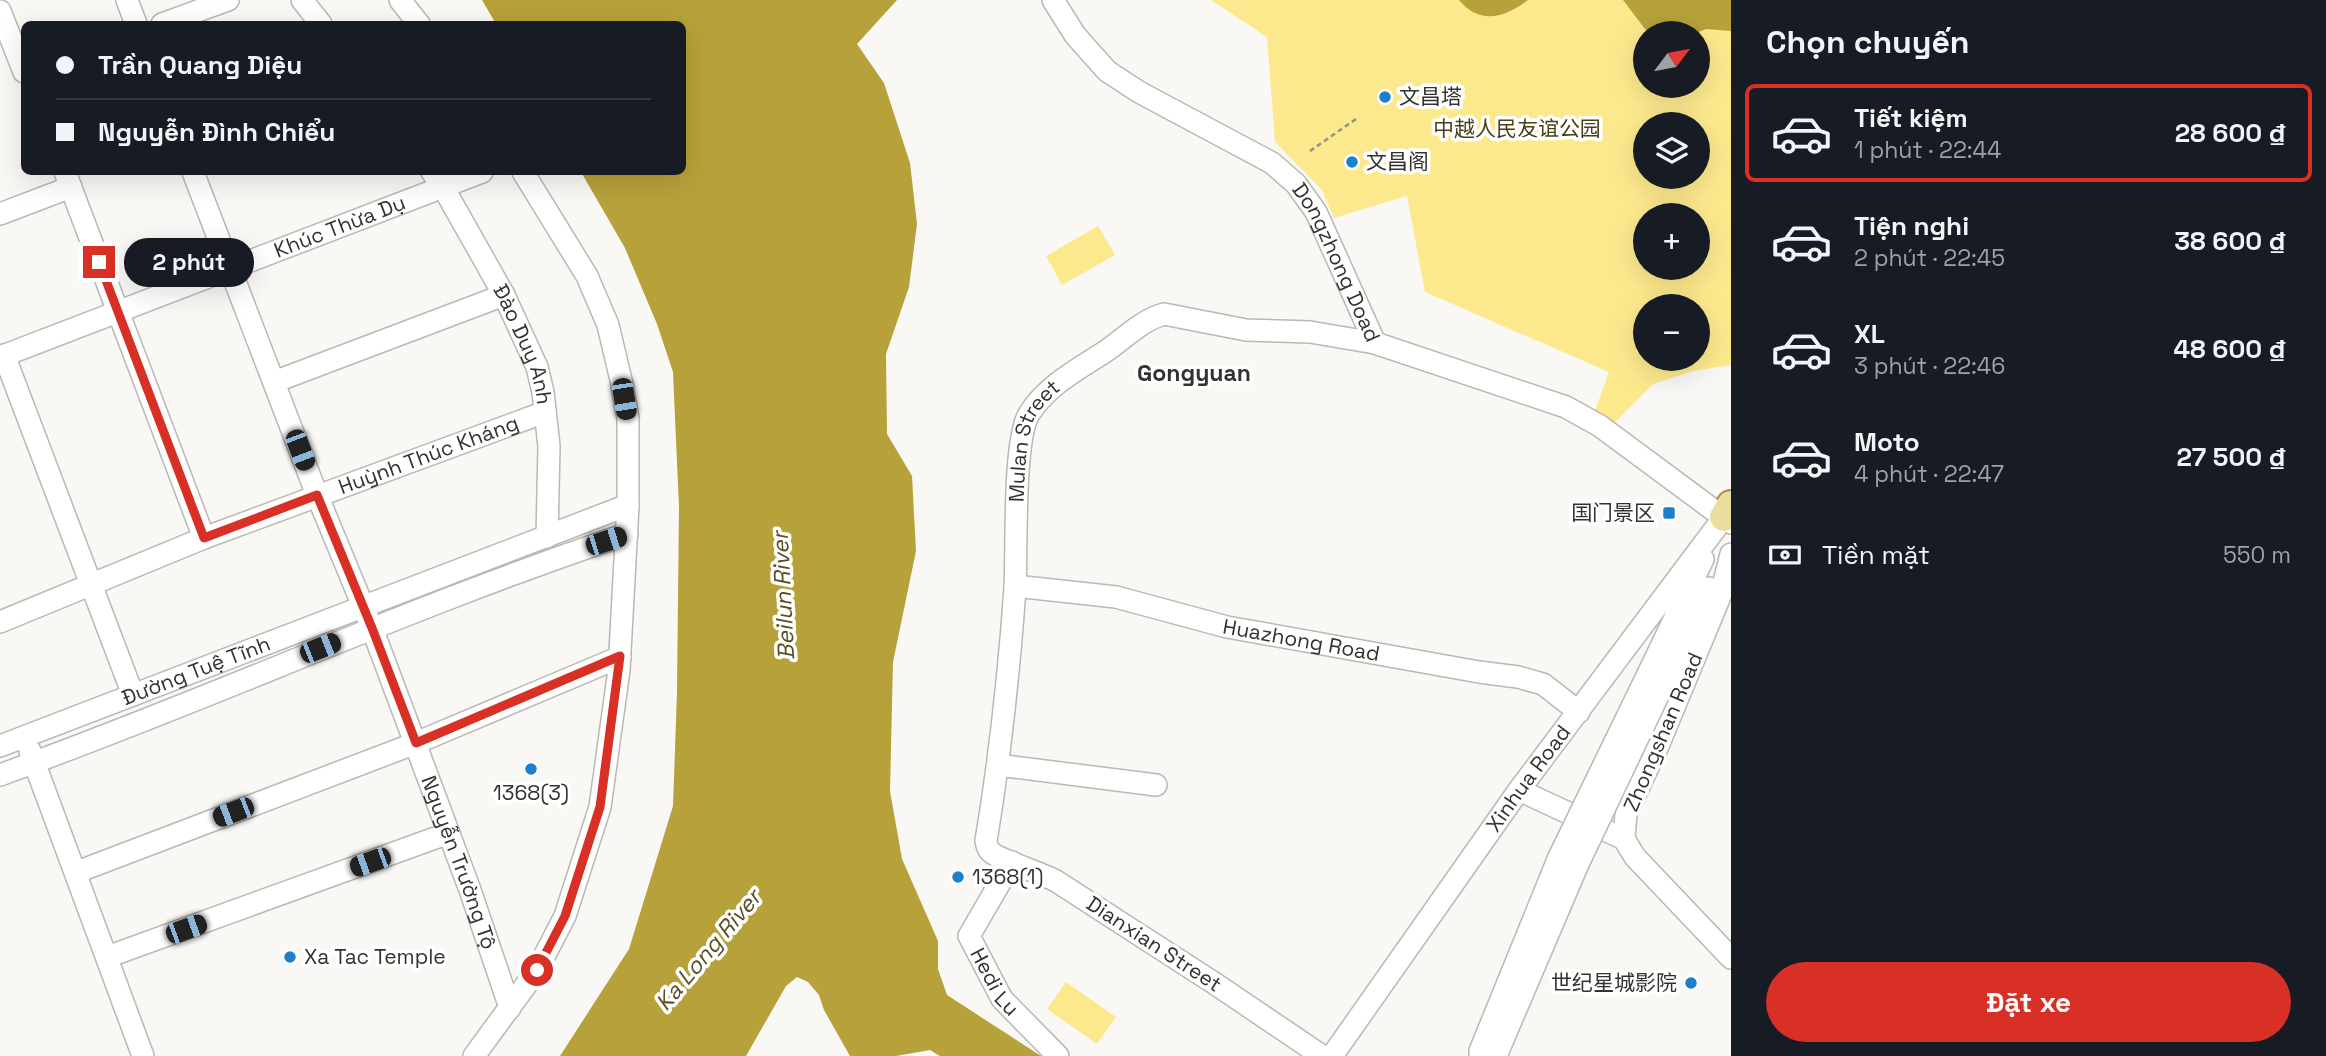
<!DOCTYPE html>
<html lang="vi">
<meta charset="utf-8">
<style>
body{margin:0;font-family:"Space Grotesk","Noto Sans SC",sans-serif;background:#20242c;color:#f1f3f6;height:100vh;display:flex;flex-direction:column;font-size:26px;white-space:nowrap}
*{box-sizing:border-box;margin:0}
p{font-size:23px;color:#9ea1a6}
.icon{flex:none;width:38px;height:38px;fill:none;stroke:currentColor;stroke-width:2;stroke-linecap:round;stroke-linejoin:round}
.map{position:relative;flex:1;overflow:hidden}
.side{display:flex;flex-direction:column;background:#171b24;width:595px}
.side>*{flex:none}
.banner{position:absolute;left:21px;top:21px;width:665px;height:154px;border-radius:10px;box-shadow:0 7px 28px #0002;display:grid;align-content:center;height:154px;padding:0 35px;background:#171b24}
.needle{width:46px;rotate:58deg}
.controls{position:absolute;left:1633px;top:21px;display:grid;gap:14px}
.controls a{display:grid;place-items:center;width:77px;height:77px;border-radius:50%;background:#171b24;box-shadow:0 7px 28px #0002;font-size:35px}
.end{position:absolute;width:32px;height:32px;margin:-16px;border:9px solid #d93025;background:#fff;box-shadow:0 0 0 4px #fff}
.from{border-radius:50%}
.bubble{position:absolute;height:49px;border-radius:24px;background:#171b24;box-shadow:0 7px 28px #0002;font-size:23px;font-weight:700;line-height:49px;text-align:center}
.car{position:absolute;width:21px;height:42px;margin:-21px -10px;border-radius:9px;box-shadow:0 0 5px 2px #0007;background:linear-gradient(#222 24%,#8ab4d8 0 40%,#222 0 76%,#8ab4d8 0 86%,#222 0)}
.banner b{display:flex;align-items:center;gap:24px;height:66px;font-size:26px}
.banner b+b{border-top:2px solid #363941}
.banner i{width:18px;height:18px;background:#f1f3f6}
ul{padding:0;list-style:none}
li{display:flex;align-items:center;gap:21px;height:98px;margin:0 14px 10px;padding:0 21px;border:4px solid transparent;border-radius:10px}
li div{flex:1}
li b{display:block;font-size:26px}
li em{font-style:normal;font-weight:700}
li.current{border-color:#d93025}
li>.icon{width:63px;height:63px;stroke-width:1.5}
h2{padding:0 35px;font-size:32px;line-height:84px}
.pay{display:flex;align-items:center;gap:18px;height:77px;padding:0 35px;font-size:26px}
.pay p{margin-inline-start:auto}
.button{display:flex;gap:14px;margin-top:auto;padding:14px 35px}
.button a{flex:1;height:80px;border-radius:42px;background:#d93025;color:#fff;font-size:28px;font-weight:700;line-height:80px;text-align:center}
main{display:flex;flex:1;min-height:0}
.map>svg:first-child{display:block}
.green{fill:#fde98d;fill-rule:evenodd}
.water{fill:#b7a13a}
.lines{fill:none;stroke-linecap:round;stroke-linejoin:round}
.minor-casing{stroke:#b9b8b4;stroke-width:24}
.major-casing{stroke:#a0924f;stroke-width:32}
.path{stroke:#91918e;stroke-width:2.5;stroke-dasharray:5 3.5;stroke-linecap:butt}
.minor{stroke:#fff;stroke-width:21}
.major{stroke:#e9dda0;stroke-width:28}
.minor-bridge-casing{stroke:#b9b8b4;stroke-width:24;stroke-linecap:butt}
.minor-bridge{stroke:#fff;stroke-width:21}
.route{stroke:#d93025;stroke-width:9}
.poi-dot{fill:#1c80cc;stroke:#fff;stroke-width:2.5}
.labels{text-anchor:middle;stroke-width:7;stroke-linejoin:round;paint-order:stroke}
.poi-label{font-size:21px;fill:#323230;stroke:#fff;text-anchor:start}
.park-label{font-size:21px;fill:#483f14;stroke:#fff}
.street-label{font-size:21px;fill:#323230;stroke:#fff}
.neighbourhood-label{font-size:23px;font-weight:bold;fill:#323230;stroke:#fff}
.water-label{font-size:23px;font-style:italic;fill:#584f25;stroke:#fff}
</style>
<main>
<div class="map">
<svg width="1731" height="1056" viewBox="0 0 1731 1056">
<rect width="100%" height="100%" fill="#f9f8f4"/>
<path class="green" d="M1211 0H1731V365L1693 371 1653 384 1614 423 1595 411 1609 372 1425 292 1407 196 1334 218 1322 190 1275 142 1267 37ZM1645 33H1698V86H1645ZM1645 124H1698V177H1645ZM1645 215H1698V268H1645ZM1645 306H1698V359H1645Z
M1098 226 1115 255 1062 285 1046 256Z
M1066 982 1116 1017 1097 1044 1047 1009Z"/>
<path class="water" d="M482 0H897L857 44 884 83 910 163 917 224 909 287 886 354 887 434 912 476 916 551 893 662 890 791 902 859 938 941V969L947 995 1041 1056H940L930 1050 896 1056H850L824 1010 819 995 808 982 797 977 786 986 746 1056H560L629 949 673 806 677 692 679 507 673 372 657 324 625 248 581 172H682V24H496Z
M1459 0H1528C1504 18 1480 25 1459 0Z
M1623 0H1731V31L1706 29 1696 33H1648Z"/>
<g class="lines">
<defs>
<g id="minor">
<path d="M127 0 136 24"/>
<path d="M302 0 321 24"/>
<path d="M400 0 419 24"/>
<path id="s1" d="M1053 0 1075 35 1107 71 1139 92 1272 163 1296 184 1316 212 1375 343"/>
<path d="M0 11 24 72"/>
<path d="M162 24 228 0"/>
<path d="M65 172 204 538"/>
<path id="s2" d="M193 172 317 495 372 628 470 890 510 1008"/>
<path id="s3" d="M432 172 443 187 504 295 537 367 543 392 549 446 547 537"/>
<path d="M0 214 71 187"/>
<path d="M4 355 133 695"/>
<path id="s4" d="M0 357 482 172"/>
<path d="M274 382 504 295"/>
<path d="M1731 554 1721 594 1658 746 1626 814 1624 839 1635 857 1731 958"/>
<path id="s5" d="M1015 586 1116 597 1227 627 1479 672 1518 677 1543 684 1579 712"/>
<path id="s6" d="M0 622 204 538 545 412"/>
<path d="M1648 674 1703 559"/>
<path d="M1665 681 1709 588"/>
<path id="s7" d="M0 746 628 505"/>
<path d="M30 751 143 1056"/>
<path d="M998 765 1156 785"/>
<path d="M0 775C211 699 414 605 627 534"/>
<path d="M1519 790 1624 839"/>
<path id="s8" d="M1012 862 969 936 1002 999 1058 1056"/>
<path d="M77 872 416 743 620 657"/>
<path d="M107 957 449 833"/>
<path d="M474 1056 537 970 565 916 600 807 619 670 628 505V418L621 380 608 325 587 276 523 172"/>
<path id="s9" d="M1322 1056 1214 983 1056 881C1042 873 996 859 990 851 987 848 987 845 986 841 1000 757 1009 673 1015 588 1017 552 1013 440 1029 414 1047 385 1079 369 1106 351 1125 338 1142 320 1164 314L1246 330 1310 332 1375 343 1566 407 1600 426 1731 523"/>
<path id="s10" d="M1332 1056 1519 790 1724 517"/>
<path d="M1480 1056V1051L1559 857"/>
<path d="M1496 1056 1578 864"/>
</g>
<path id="major" d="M1724 517 1731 505"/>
</defs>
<use href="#minor" class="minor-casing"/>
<use href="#major" class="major-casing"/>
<path class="path" d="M1310 151 1356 119"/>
<use href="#minor" class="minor"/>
<use href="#major" class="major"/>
<defs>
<path id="minor-bridge" d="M1559 857 1648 674
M1578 864 1665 681"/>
</defs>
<use href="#minor-bridge" class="minor-bridge-casing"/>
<use href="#minor-bridge" class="minor-bridge"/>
</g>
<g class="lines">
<path class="route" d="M99 262 204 538 317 495 372 628 416 743 620 656 600 807 565 916 537 970"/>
</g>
<g class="poi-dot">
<circle cx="1385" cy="97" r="7"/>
<circle cx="1352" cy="162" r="7"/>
<rect x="1662" y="506" width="14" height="14" rx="3.5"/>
<circle cx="531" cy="769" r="7"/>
<circle cx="958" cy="877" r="7"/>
<circle cx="290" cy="957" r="7"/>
<circle cx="1691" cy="983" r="7"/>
</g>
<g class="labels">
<g class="poi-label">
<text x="1399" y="104">文昌塔</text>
<text x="1366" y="169">文昌阁</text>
<text x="1655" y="520" text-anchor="end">国门景区</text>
<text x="531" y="800" text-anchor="middle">1368(3)</text>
<text x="972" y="884">1368(1)</text>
<text x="304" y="964">Xa Tac Temple</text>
<text x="1677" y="990" text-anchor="end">世纪星城影院</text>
</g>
<g class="park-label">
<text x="1517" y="136">中越人民友谊公园</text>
</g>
<g class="street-label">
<text dy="7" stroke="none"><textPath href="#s4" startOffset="364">Khúc Thừa Dụ</textPath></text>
<text dy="7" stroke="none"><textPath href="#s1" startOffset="399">Dongzhong Doad</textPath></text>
<text dy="7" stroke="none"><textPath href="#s3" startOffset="196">Đào Duy Anh</textPath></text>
<text dy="7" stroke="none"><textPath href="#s9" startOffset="808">Mulan Street</textPath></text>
<text dy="7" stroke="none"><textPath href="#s6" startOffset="460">Huỳnh Thúc Kháng</textPath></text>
<text dy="7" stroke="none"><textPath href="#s5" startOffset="292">Huazhong Road</textPath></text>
<text dy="7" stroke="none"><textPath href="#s7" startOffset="210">Đường Tuệ Tĩnh</textPath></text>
<text transform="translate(1663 732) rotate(-67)" y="7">Zhongshan Road</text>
<text dy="7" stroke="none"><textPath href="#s10" startOffset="340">Xinhua Road</textPath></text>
<text dy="7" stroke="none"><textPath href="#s2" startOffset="740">Nguyễn Trường Tộ</textPath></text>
<text transform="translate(1154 944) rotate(33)" y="7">Dianxian Street</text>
<text dy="7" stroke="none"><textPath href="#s8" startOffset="138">Hedi Lu</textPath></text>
</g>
<g class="neighbourhood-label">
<text x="1194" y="381">Gongyuan</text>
</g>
<g class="water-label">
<text transform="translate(783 596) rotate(-93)" y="8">Beilun River</text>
<text transform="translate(708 950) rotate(-50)" y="8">Ka Long River</text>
</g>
</g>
</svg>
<div class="controls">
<a><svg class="needle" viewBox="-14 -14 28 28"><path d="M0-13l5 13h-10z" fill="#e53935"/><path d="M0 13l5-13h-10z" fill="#9ea1a6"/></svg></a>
<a><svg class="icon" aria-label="layers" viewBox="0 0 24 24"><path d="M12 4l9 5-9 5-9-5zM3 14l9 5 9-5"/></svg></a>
<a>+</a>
<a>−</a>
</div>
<i class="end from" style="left:537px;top:970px"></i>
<i class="end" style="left:99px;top:262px"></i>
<div class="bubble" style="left:124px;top:238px;width:130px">2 phút</div>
<i class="car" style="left:624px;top:399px;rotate:171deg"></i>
<i class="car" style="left:300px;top:450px;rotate:159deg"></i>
<i class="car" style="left:606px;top:541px;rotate:72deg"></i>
<i class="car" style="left:320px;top:648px;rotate:68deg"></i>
<i class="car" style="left:233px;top:812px;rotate:249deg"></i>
<i class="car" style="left:370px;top:862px;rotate:250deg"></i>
<i class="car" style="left:186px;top:929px;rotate:70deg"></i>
<div class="banner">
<b><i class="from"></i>Trần Quang Diệu</b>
<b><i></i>Nguyễn Đình Chiểu</b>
</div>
</div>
<section class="side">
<h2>Chọn chuyến</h2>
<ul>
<li class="current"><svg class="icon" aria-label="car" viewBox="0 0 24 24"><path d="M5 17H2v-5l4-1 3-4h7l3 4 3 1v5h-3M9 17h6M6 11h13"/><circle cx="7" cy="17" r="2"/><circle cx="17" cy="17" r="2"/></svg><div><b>Tiết kiệm</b><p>1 phút · 22:44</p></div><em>28 600 ₫</em></li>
<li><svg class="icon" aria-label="car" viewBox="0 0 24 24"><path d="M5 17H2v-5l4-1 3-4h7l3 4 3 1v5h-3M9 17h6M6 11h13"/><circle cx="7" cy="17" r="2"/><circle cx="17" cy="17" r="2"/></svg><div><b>Tiện nghi</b><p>2 phút · 22:45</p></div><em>38 600 ₫</em></li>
<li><svg class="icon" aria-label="car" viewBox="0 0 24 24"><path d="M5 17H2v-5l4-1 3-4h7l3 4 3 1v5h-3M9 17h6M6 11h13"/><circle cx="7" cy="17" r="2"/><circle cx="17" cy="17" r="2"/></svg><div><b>XL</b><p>3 phút · 22:46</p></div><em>48 600 ₫</em></li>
<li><svg class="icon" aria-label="car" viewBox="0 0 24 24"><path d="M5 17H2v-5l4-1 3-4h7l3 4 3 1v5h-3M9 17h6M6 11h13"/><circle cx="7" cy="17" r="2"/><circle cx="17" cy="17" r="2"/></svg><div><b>Moto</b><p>4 phút · 22:47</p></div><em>27 500 ₫</em></li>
</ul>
<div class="pay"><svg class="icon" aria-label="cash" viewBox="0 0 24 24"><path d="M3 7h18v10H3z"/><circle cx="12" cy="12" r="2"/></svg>Tiền mặt<p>550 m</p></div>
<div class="button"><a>Đặt xe</a></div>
</section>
</main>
